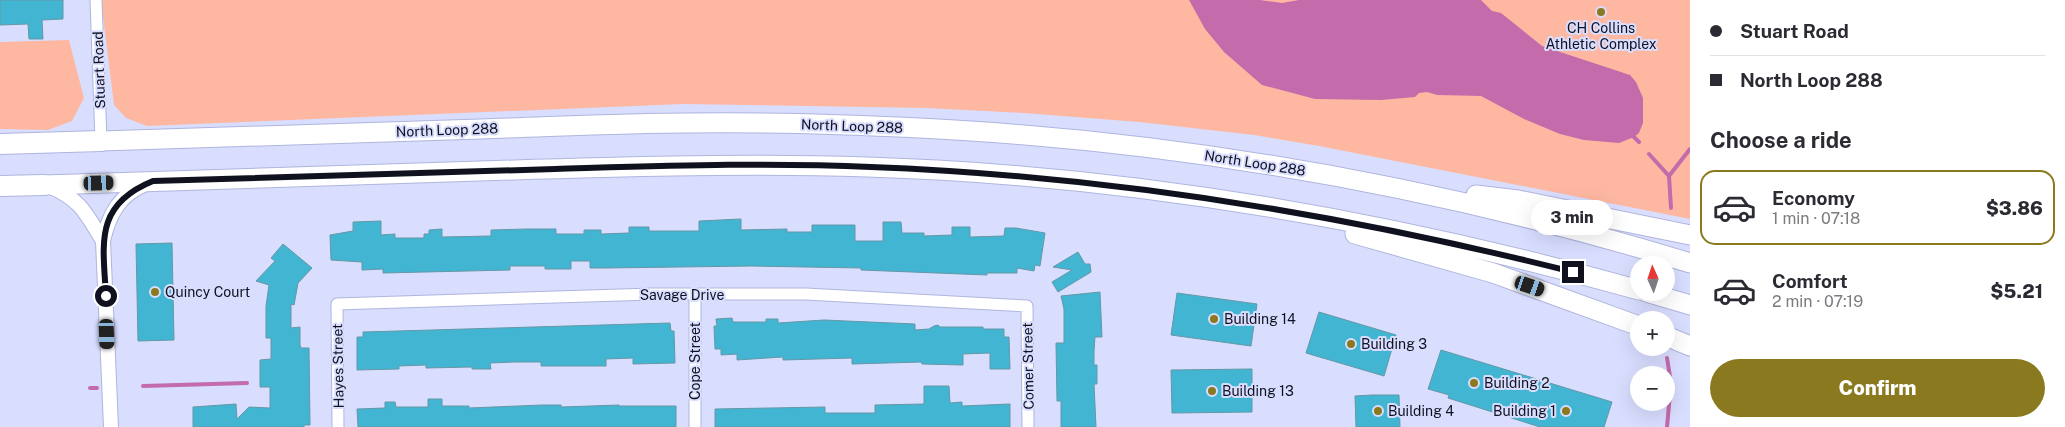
<!DOCTYPE html>
<meta charset="utf-8">
<style>
body{margin:0;font-family:"Public Sans",sans-serif;background:#f7f7f7;color:#2b2b33;height:100vh;display:flex;flex-direction:column;font-size:19px;white-space:nowrap}
*{box-sizing:border-box;margin:0}
p{font-size:16px;color:#7c7c81}
.icon{flex:none;width:28px;height:28px;fill:none;stroke:currentColor;stroke-width:2;stroke-linecap:round;stroke-linejoin:round}
.map{position:relative;flex:1;overflow:hidden}
.side{display:flex;flex-direction:column;background:#fff;width:375px}
.side>*{flex:none}
.hud{display:grid;align-content:center;height:110px;padding:0 20px;background:#fff}
.needle{width:32px;rotate:357deg}
.tools{position:absolute;left:1630px;top:256px;display:grid;gap:10px}
.tools a{display:grid;place-items:center;width:45px;height:45px;border-radius:50%;background:#fff;box-shadow:0 5px 20px #0002;font-size:25px}
.end{position:absolute;width:22px;height:22px;margin:-11px;border:6px solid #10111f;background:#fff;box-shadow:0 0 0 2px #fff}
.from{border-radius:50%}
.bubble{position:absolute;height:35px;border-radius:18px;background:#fff;box-shadow:0 5px 20px #0002;font-size:16px;font-weight:800;line-height:35px;text-align:center}
.car{position:absolute;width:15px;height:30px;margin:-15px -8px;border-radius:6px;box-shadow:0 0 4px 1px #0007;background:linear-gradient(#222 24%,#8ab4d8 0 40%,#222 0 76%,#8ab4d8 0 86%,#222 0)}
.hud b{display:flex;align-items:center;gap:18px;height:48px;font-size:19px}
.hud b+b{border-top:1px solid #e1e1e2}
.hud i{width:12px;height:12px;background:#2b2b33}
ul{padding:0;list-style:none}
li{display:flex;align-items:center;gap:15px;height:75px;margin:0 10px 8px;padding:0 10px;border:2px solid transparent;border-radius:15px}
li div{flex:1}
li b{display:block;font-size:19px}
li em{font-style:normal;font-weight:800}
li.on{border-color:#8a791e}
li>.icon{width:45px;height:45px;stroke-width:1.5}
h2{padding:0 20px;font-size:22px;line-height:60px}
.button{display:flex;gap:10px;margin-top:auto;padding:10px 20px}
.button a{flex:1;height:58px;border-radius:30px;background:#8a791e;color:#fff;font-size:20px;font-weight:800;line-height:58px;text-align:center}
main{display:flex;flex:1;min-height:0}
.map>svg:first-child{display:block}
.green{fill:#feb8a2}
.water{fill:#c36bab}
.lines{fill:none;stroke-linecap:round;stroke-linejoin:round}
.stream{stroke:#c36bab;stroke-width:4}
.building{fill:#42b5d2;stroke:#6597a6}
.minor-casing{stroke:#afb5dd;stroke-width:13}
.tertiary-casing{stroke:#afb5dd;stroke-width:16}
.trunk-casing{stroke:#afb5dd;stroke-width:21}
.motorway-casing{stroke:#afb5dd;stroke-width:22}
.minor{stroke:#fff;stroke-width:11}
.tertiary{stroke:#fff;stroke-width:14}
.trunk{stroke:#fff;stroke-width:19}
.motorway{stroke:#fff;stroke-width:20}
.route{stroke:#10111f;stroke-width:6}
.poi-dot{fill:#8a791e;stroke:#d9deff;stroke-width:2}
.labels{text-anchor:middle;stroke-width:4;stroke-linejoin:round;paint-order:stroke}
.poi-label{font-size:14px;fill:#10111f;stroke:#d9deff;text-anchor:start}
.street-label{font-size:14px;fill:#10111f;stroke:#d9deff}
</style>
<main>
<div class="map">
<svg width="1690" height="427" viewBox="0 0 1690 427">
<rect width="100%" height="100%" fill="#d9deff"/>
<path class="green" d="M101 0H1690V219L1319 146 1254 135 1139 122 1024 113 926 108 683 104 147 126 126 118 114 105Z
M69 40 84 98 72 121 48 130 0 129V42Z"/>
<path class="water" d="M1189 0H1260L1282 3 1299 0H1481L1492 11 1501 13 1542 46 1630 75 1636 82 1643 98V123L1639 133 1634 137 1619 143 1584 140 1560 134 1524 119 1481 96 1437 95 1427 92 1419 93 1415 97 1381 100 1315 99 1262 85 1224 52 1205 29Z"/>
<g class="lines">
<path class="stream" d="M1634 137 1639 142
M1649 154 1669 176
M1671 208 1669 176 1690 149
M1667 358 1671 383 1667 427
M143 386 247 383
M90 388H97"/>
</g>
<path class="building" d="M0 0H63V19L42 20 43 39H29L28 24 0 25Z
M741 219V230L787 229V232H812V225H855V241H883V222H901L902 233H924V236L952 235V227H970V237L1004 236 1005 228H1016L1045 233 1040 266 1035 265 1034 271 1017 268V273H987V275L861 270V268L751 266 607 268H590V261H571V269H545V266H510V270L383 273V269L362 270V262L331 260 330 235 353 231V222L381 221V235L395 234V238H424V234H429V230L442 229V237L491 236V230L527 229H556V234H584V230H601V234L629 233V227H649V231H699V221Z
M172 243 174 340 138 341 136 244Z
M283 244 312 268 298 283 294 305 291 304V328L300 327V345L301 348H309L310 425H304V427H193V407L236 404 237 419 249 407 270 408V387H260V360L271 359V338H266V306L269 285 256 281 275 261 271 258Z
M1078 252 1085 264H1090L1091 272 1058 292 1052 282 1072 270 1053 267Z
M1100 292 1102 337H1095L1094 351V365H1097V384H1094L1096 427H1061V401H1057L1056 343H1064V309L1061 296Z
M1177 293 1257 304 1251 346 1171 335Z
M1319 312 1396 335 1384 376 1306 353Z
M732 318 733 322H766V319H778V323L824 320 915 324V330L929 329 934 326 938 325 940 327H983V329H1004V337H1009L1010 369H990V353L963 354V365L922 364 921 362 852 364V358L783 360V357L737 360V354L721 355V349H715L714 326H717L716 319Z
M670 323 671 331H674L675 363 633 364V358L606 359V366H541V362H514L490 363 491 369H472V367L426 368V365L399 366V369L357 370V337H363V332Z
M1441 350 1612 402 1604 427H1540L1448 398 1449 395 1428 389Z
M1252 369V412L1172 413 1171 370Z
M924 386H949L950 403 962 402V406L1010 404V427H715V409L825 407V413H875V405L924 404Z
M1372 395H1399L1400 427H1356L1355 396Z
M428 399H442V406H469V408L542 405H561V407L619 405V406H676V427H358L357 409 385 408V402H395L396 407H428Z"/>
<g class="lines">
<defs>
<path id="minor" d="M96 0 101 141
M338 427 337 304 652 294H806L1027 306 1028 427
M695 427V294"/>
<path id="tertiary" d="M49 186C81 200 85 212 103 241
M111 427 103 241C109 214 120 194 146 184"/>
<path id="trunk" d="M101 141C227 137 353 133 480 129 549 127 619 123 689 123 777 122 866 125 955 130 1204 145 1451 190 1690 263
M44 185C190 180 335 175 480 171 609 167 738 163 867 167 1128 175 1388 220 1639 290
M1476 195 1518 200 1690 235
M1355 234 1493 273 1639 326
M1646 292 1690 305
M1666 336 1690 346"/>
<path id="motorway" d="M0 144 101 141
M0 186 44 185"/>
</defs>
<use href="#minor" class="minor-casing"/>
<use href="#tertiary" class="tertiary-casing"/>
<use href="#trunk" class="trunk-casing"/>
<use href="#motorway" class="motorway-casing"/>
<use href="#minor" class="minor"/>
<use href="#tertiary" class="tertiary"/>
<use href="#trunk" class="trunk"/>
<use href="#motorway" class="motorway"/>
</g>
<g class="lines">
<path class="route" d="M106 296C103 243 94 205 153 181 287 177 421 173 555 169 660 166 765 162 871 167 1108 176 1343 214 1573 272"/>
</g>
<g class="poi-dot">
<circle cx="1601" cy="12" r="5"/>
<circle cx="155" cy="292" r="5"/>
<circle cx="1214" cy="319" r="5"/>
<circle cx="1351" cy="344" r="5"/>
<circle cx="1474" cy="383" r="5"/>
<circle cx="1212" cy="391" r="5"/>
<circle cx="1378" cy="411" r="5"/>
<circle cx="1566" cy="411" r="5"/>
</g>
<g class="labels">
<g class="poi-label">
<text x="1601" y="33" text-anchor="middle">CH Collins<tspan x="1601" dy="16">Athletic Complex</tspan></text>
<text x="165" y="297">Quincy Court</text>
<text x="1224" y="324">Building 14</text>
<text x="1361" y="349">Building 3</text>
<text x="1484" y="388">Building 2</text>
<text x="1222" y="396">Building 13</text>
<text x="1388" y="416">Building 4</text>
<text x="1556" y="416" text-anchor="end">Building 1</text>
</g>
<g class="street-label">
<text transform="translate(99 70) rotate(-92)" y="5">Stuart Road</text>
<text transform="translate(852 126) rotate(2)" y="5">North Loop 288</text>
<text transform="translate(447 130) rotate(-2)" y="5">North Loop 288</text>
<text transform="translate(1255 163) rotate(9)" y="5">North Loop 288</text>
<text x="682" y="300">Savage Drive</text>
<text transform="translate(695 361) rotate(-90)" y="5">Cope Street</text>
<text transform="translate(338 366) rotate(-91)" y="5">Hayes Street</text>
<text transform="translate(1028 366) rotate(-91)" y="5">Comer Street</text>
</g>
</g>
</svg>
<div class="tools">
<a><svg class="needle" viewBox="-14 -14 28 28"><path d="M0-13l5 13h-10z" fill="#e53935"/><path d="M0 13l5-13h-10z" fill="#7c7c81"/></svg></a>
<a>+</a>
<a>−</a>
</div>
<i class="end from" style="left:106px;top:296px"></i>
<i class="end" style="left:1573px;top:272px"></i>
<div class="bubble" style="left:1531px;top:200px;width:82px">3 min</div>
<i class="car" style="left:99px;top:183px;rotate:88deg"></i>
<i class="car" style="left:1530px;top:286px;rotate:109deg"></i>
<i class="car" style="left:107px;top:334px;rotate:178deg"></i>
</div>
<section class="side">
<div class="hud">
<b><i class="from"></i>Stuart Road</b>
<b><i></i>North Loop 288</b>
</div>
<h2>Choose a ride</h2>
<ul>
<li class="on"><svg class="icon" aria-label="car" viewBox="0 0 24 24"><path d="M5 17H2v-5l4-1 3-4h7l3 4 3 1v5h-3M9 17h6M6 11h13"/><circle cx="7" cy="17" r="2"/><circle cx="17" cy="17" r="2"/></svg><div><b>Economy</b><p>1 min · 07:18</p></div><em>$3.86</em></li>
<li><svg class="icon" aria-label="car" viewBox="0 0 24 24"><path d="M5 17H2v-5l4-1 3-4h7l3 4 3 1v5h-3M9 17h6M6 11h13"/><circle cx="7" cy="17" r="2"/><circle cx="17" cy="17" r="2"/></svg><div><b>Comfort</b><p>2 min · 07:19</p></div><em>$5.21</em></li>
</ul>
<div class="button"><a>Confirm</a></div>
</section>
</main>
